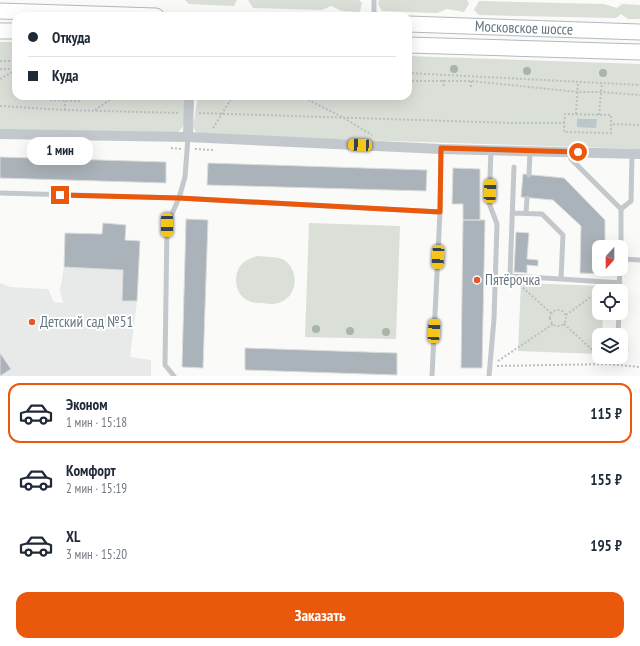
<!DOCTYPE html>
<html lang="ru">
<meta charset="utf-8">
<style>
body{margin:0;font-family:"PT Sans Narrow",sans-serif;background:#f6f6f7;color:#1f2937;height:100vh;display:flex;flex-direction:column;font-size:15px;white-space:nowrap}
*{box-sizing:border-box;margin:0}
p{font-size:13px;color:#747a83}
.icon{flex:none;width:22px;height:22px;fill:none;stroke:currentColor;stroke-width:2;stroke-linecap:round;stroke-linejoin:round}
.map{position:relative;height:376px;overflow:hidden}
.side{display:flex;flex-direction:column;background:#fff;flex:1}
.side>*{flex:none}
.top-card{position:absolute;left:12px;top:12px;width:400px;height:88px;border-radius:12px;box-shadow:0 4px 16px #0002;display:grid;align-content:center;height:88px;padding:0 16px;background:#fff}
.needle{width:26px;rotate:201deg}
.fabs{position:absolute;left:592px;top:240px;display:grid;gap:8px}
.fabs a{display:grid;place-items:center;width:36px;height:36px;border-radius:8px;background:#fff;box-shadow:0 4px 16px #0002;font-size:20px}
.end{position:absolute;width:18px;height:18px;margin:-9px;border:5px solid #ea580c;background:#fff;box-shadow:0 0 0 2px #fff}
.from{border-radius:50%}
.bubble{position:absolute;height:28px;border-radius:12px;background:#fff;box-shadow:0 4px 16px #0002;font-size:13px;font-weight:600;line-height:28px;text-align:center}
.car{position:absolute;width:12px;height:24px;margin:-12px -6px;border-radius:5px;box-shadow:0 0 3px 1px #0007;background:linear-gradient(#f5c518 24%,#345 0 40%,#f5c518 0 76%,#345 0 86%,#f5c518 0)}
.top-card b{display:flex;align-items:center;gap:14px;height:38px;font-size:15px}
.top-card b+b{border-top:1px solid #e0e1e3}
.top-card i{width:10px;height:10px;background:#1f2937}
ul{padding:7px 0 0;list-style:none}
li{display:flex;align-items:center;gap:12px;height:60px;margin:0 8px 6px;padding:0 8px;border:2px solid transparent;border-radius:12px}
li div{flex:1}
li b{display:block;font-size:15px}
li em{font-style:normal;font-weight:600}
li.current{border-color:#ea580c}
li>.icon{width:36px;height:36px;stroke-width:1.5}
.cta{display:flex;gap:8px;margin-top:auto;padding:8px 16px}
.cta a{flex:1;height:46px;border-radius:12px;background:#ea580c;color:#fff;font-size:16px;font-weight:600;line-height:46px;text-align:center}
.map>svg:first-child{display:block}
.built{fill:#e8e9e9}
.green{fill:#dadfd7}
.water{fill:#bbc7cb}
.building{fill:#aab3b9;stroke:#dcdcda}
.lines{fill:none;stroke-linecap:round;stroke-linejoin:round}
.secondary-casing{stroke:#b3babf;stroke-width:17}
.path{stroke:#bbbfc2;stroke-width:2;stroke-dasharray:2 2;stroke-linecap:butt}
.service{stroke:#c3c8cc;stroke-width:5}
.minor{stroke:#c3c8cc;stroke-width:10}
.secondary{stroke:#fff;stroke-width:15}
.tree{fill:#aab4a7}
.route{stroke:#ea580c;stroke-width:5}
.poi-dot{fill:#e4572e;stroke:#fff;stroke-width:1.5}
.labels{text-anchor:middle;stroke-width:4;stroke-linejoin:round;paint-order:stroke}
.street-label{font-size:15px;fill:#657683;stroke:#fff}
.poi-label{font-size:15px;fill:#657683;stroke:#fff;text-anchor:start}
</style>
<div class="map">
<svg width="640" height="376" viewBox="0 0 640 376">
<rect width="100%" height="100%" fill="#fafaf8"/>
<path class="built" d="M103 223 126 225 125 240 140 241 137 301 130 357 151 360V376H0V283L10 287 48 289 54 302 63 303 60 291 64 267 65 233 102 234Z"/>
<path class="green" d="M185 0H237L234 6 189 4Z
M248 0H359L362 3 360 12 342 11 331 6 322 10 253 8Z
M379 0H467L469 4 464 12 447 9 437 13 382 11 378 4Z
M479 1 604 4 617 8 622 4 640 5V19H628L621 14 616 18 479 15 474 10Z
M0 42H16V96H184V124C182 129 180 131 175 133L0 130Z
M408 56 640 64V149L203 135 195 131 193 126 198 96H408Z
M309 223 400 226 396 339 305 337Z
M257 256C266 257 277 256 284 260 299 270 298 293 283 301 276 305 269 304 261 303 258 303 253 303 249 301 234 295 232 273 243 263 247 259 252 258 257 256Z
M521 283 604 286V291H599V313H603L602 335H599V354L518 351Z"/>
<path class="water" d="M577 119H597L596 128 577 127Z"/>
<path class="building" d="M0 157 166 162V183L0 178Z
M208 163 427 170 426 191 207 185Z
M453 168 480 169V220H463V204H452Z
M523 174 564 178 605 220V247H599V269H605V274L580 273 581 226 553 200 521 197Z
M186 219 208 220 203 368 182 367Z
M463 220H485L482 368H461Z
M103 223 126 225 125 240 140 241 137 301H122L123 270 64 267 65 233 102 234Z
M516 232 529 233 527 259 538 260V266L527 265V273L514 272Z
M245 348 397 353V375L245 370Z
M621 348H628L627 357 621 356Z
M0 353 11 369 0 376Z"/>
<g class="lines">
<defs>
<g id="secondary">
<path d="M0 11 156 16"/>
<path id="s1" d="M408 24 640 32"/>
<path d="M0 31H16"/>
<path d="M408 45 640 52"/>
</g>
</defs>
<use href="#secondary" class="secondary-casing"/>
<path class="path" d="M0 61H16
M0 69H16
M408 73 640 85
M0 79 16 70
M443 80 444 86
M408 81H471L578 92H601L640 95
M471 81V87
M50 96V100L79 101V96
M301 96 344 118 372 135
M0 106 65 110 179 113
M65 110V101
M95 110 115 96
M199 113 512 123H564V132L611 133V124L640 125
M576 114 578 82
M599 115 602 83
M564 123 565 114 611 115V124
M213 128 233 96
M171 148 181 149
M195 149 213 150
M520 285 552 314
M550 318a8 8 0 1 1 16 0a8 8 0 1 1-16 0Z
M566 315 599 291
M564 324 599 356
M600 357 608 364
M498 361 553 324
M497 366 608 364 640 367"/>
<path class="service" d="M374 16V0
M570 152 571 159 621 209
M514 167 510 276 561 279
M529 175 530 151
M0 193 179 198 440 212
M512 213 542 214 563 235 561 279 620 283
M526 213 527 198
M621 247V209L631 201 632 154
M621 259 640 260
M619 291 620 269
M618 335 619 313
M174 376 165 365 167 225 179 198 185 177 188 137
M432 376 440 212 441 149
M489 376 494 319 497 224 489 203 491 150"/>
<path class="minor" d="M0 134 188 137 441 149 640 154
M188 137 189 96"/>
<use href="#secondary" class="secondary"/>
</g>
<g class="tree">
<circle cx="454" cy="69" r="4"/>
<circle cx="527" cy="71" r="4"/>
<circle cx="603" cy="73" r="4"/>
<circle cx="316" cy="329" r="4"/>
<circle cx="350" cy="331" r="4"/>
<circle cx="386" cy="332" r="4"/>
</g>
<g class="lines">
<path class="route" d="M60 195 179 198 440 212 441 148 578 152"/>
</g>
<g class="poi-dot">
<circle cx="477" cy="280" r="4"/>
<circle cx="32" cy="322" r="4"/>
</g>
<g class="labels">
<g class="street-label">
<text dy="5" stroke="none"><textPath href="#s1" startOffset="116">Московское шоссе</textPath></text>
</g>
<g class="poi-label">
<text x="485" y="285">Пятёрочка</text>
<text x="40" y="327">Детский сад №51</text>
</g>
</g>
</svg>
<div class="fabs">
<a><svg class="needle" viewBox="-14 -14 28 28"><path d="M0-13l5 13h-10z" fill="#e53935"/><path d="M0 13l5-13h-10z" fill="#747a83"/></svg></a>
<a><svg class="icon" aria-label="locate" viewBox="0 0 24 24"><circle cx="12" cy="12" r="6"/><path d="M12 2v4M12 18v4M2 12h4M18 12h4"/></svg></a>
<a><svg class="icon" aria-label="layers" viewBox="0 0 24 24"><path d="M12 4l9 5-9 5-9-5zM3 14l9 5 9-5"/></svg></a>
</div>
<i class="end from" style="left:578px;top:152px"></i>
<i class="end" style="left:60px;top:195px"></i>
<div class="bubble" style="left:27px;top:137px;width:66px">1 мин</div>
<i class="car" style="left:360px;top:145px;rotate:273deg"></i>
<i class="car" style="left:490px;top:191px;rotate:2deg"></i>
<i class="car" style="left:167px;top:225px;rotate:180deg"></i>
<i class="car" style="left:438px;top:257px;rotate:183deg"></i>
<i class="car" style="left:434px;top:331px;rotate:3deg"></i>
<div class="top-card">
<b><i class="from"></i>Откуда</b>
<b><i></i>Куда</b>
</div>
</div>
<section class="side">
<ul>
<li class="current"><svg class="icon" aria-label="car" viewBox="0 0 24 24"><path d="M5 17H2v-5l4-1 3-4h7l3 4 3 1v5h-3M9 17h6M6 11h13"/><circle cx="7" cy="17" r="2"/><circle cx="17" cy="17" r="2"/></svg><div><b>Эконом</b><p>1 мин · 15:18</p></div><em>115 ₽</em></li>
<li><svg class="icon" aria-label="car" viewBox="0 0 24 24"><path d="M5 17H2v-5l4-1 3-4h7l3 4 3 1v5h-3M9 17h6M6 11h13"/><circle cx="7" cy="17" r="2"/><circle cx="17" cy="17" r="2"/></svg><div><b>Комфорт</b><p>2 мин · 15:19</p></div><em>155 ₽</em></li>
<li><svg class="icon" aria-label="car" viewBox="0 0 24 24"><path d="M5 17H2v-5l4-1 3-4h7l3 4 3 1v5h-3M9 17h6M6 11h13"/><circle cx="7" cy="17" r="2"/><circle cx="17" cy="17" r="2"/></svg><div><b>XL</b><p>3 мин · 15:20</p></div><em>195 ₽</em></li>
</ul>
<div class="cta"><a>Заказать</a></div>
</section>
